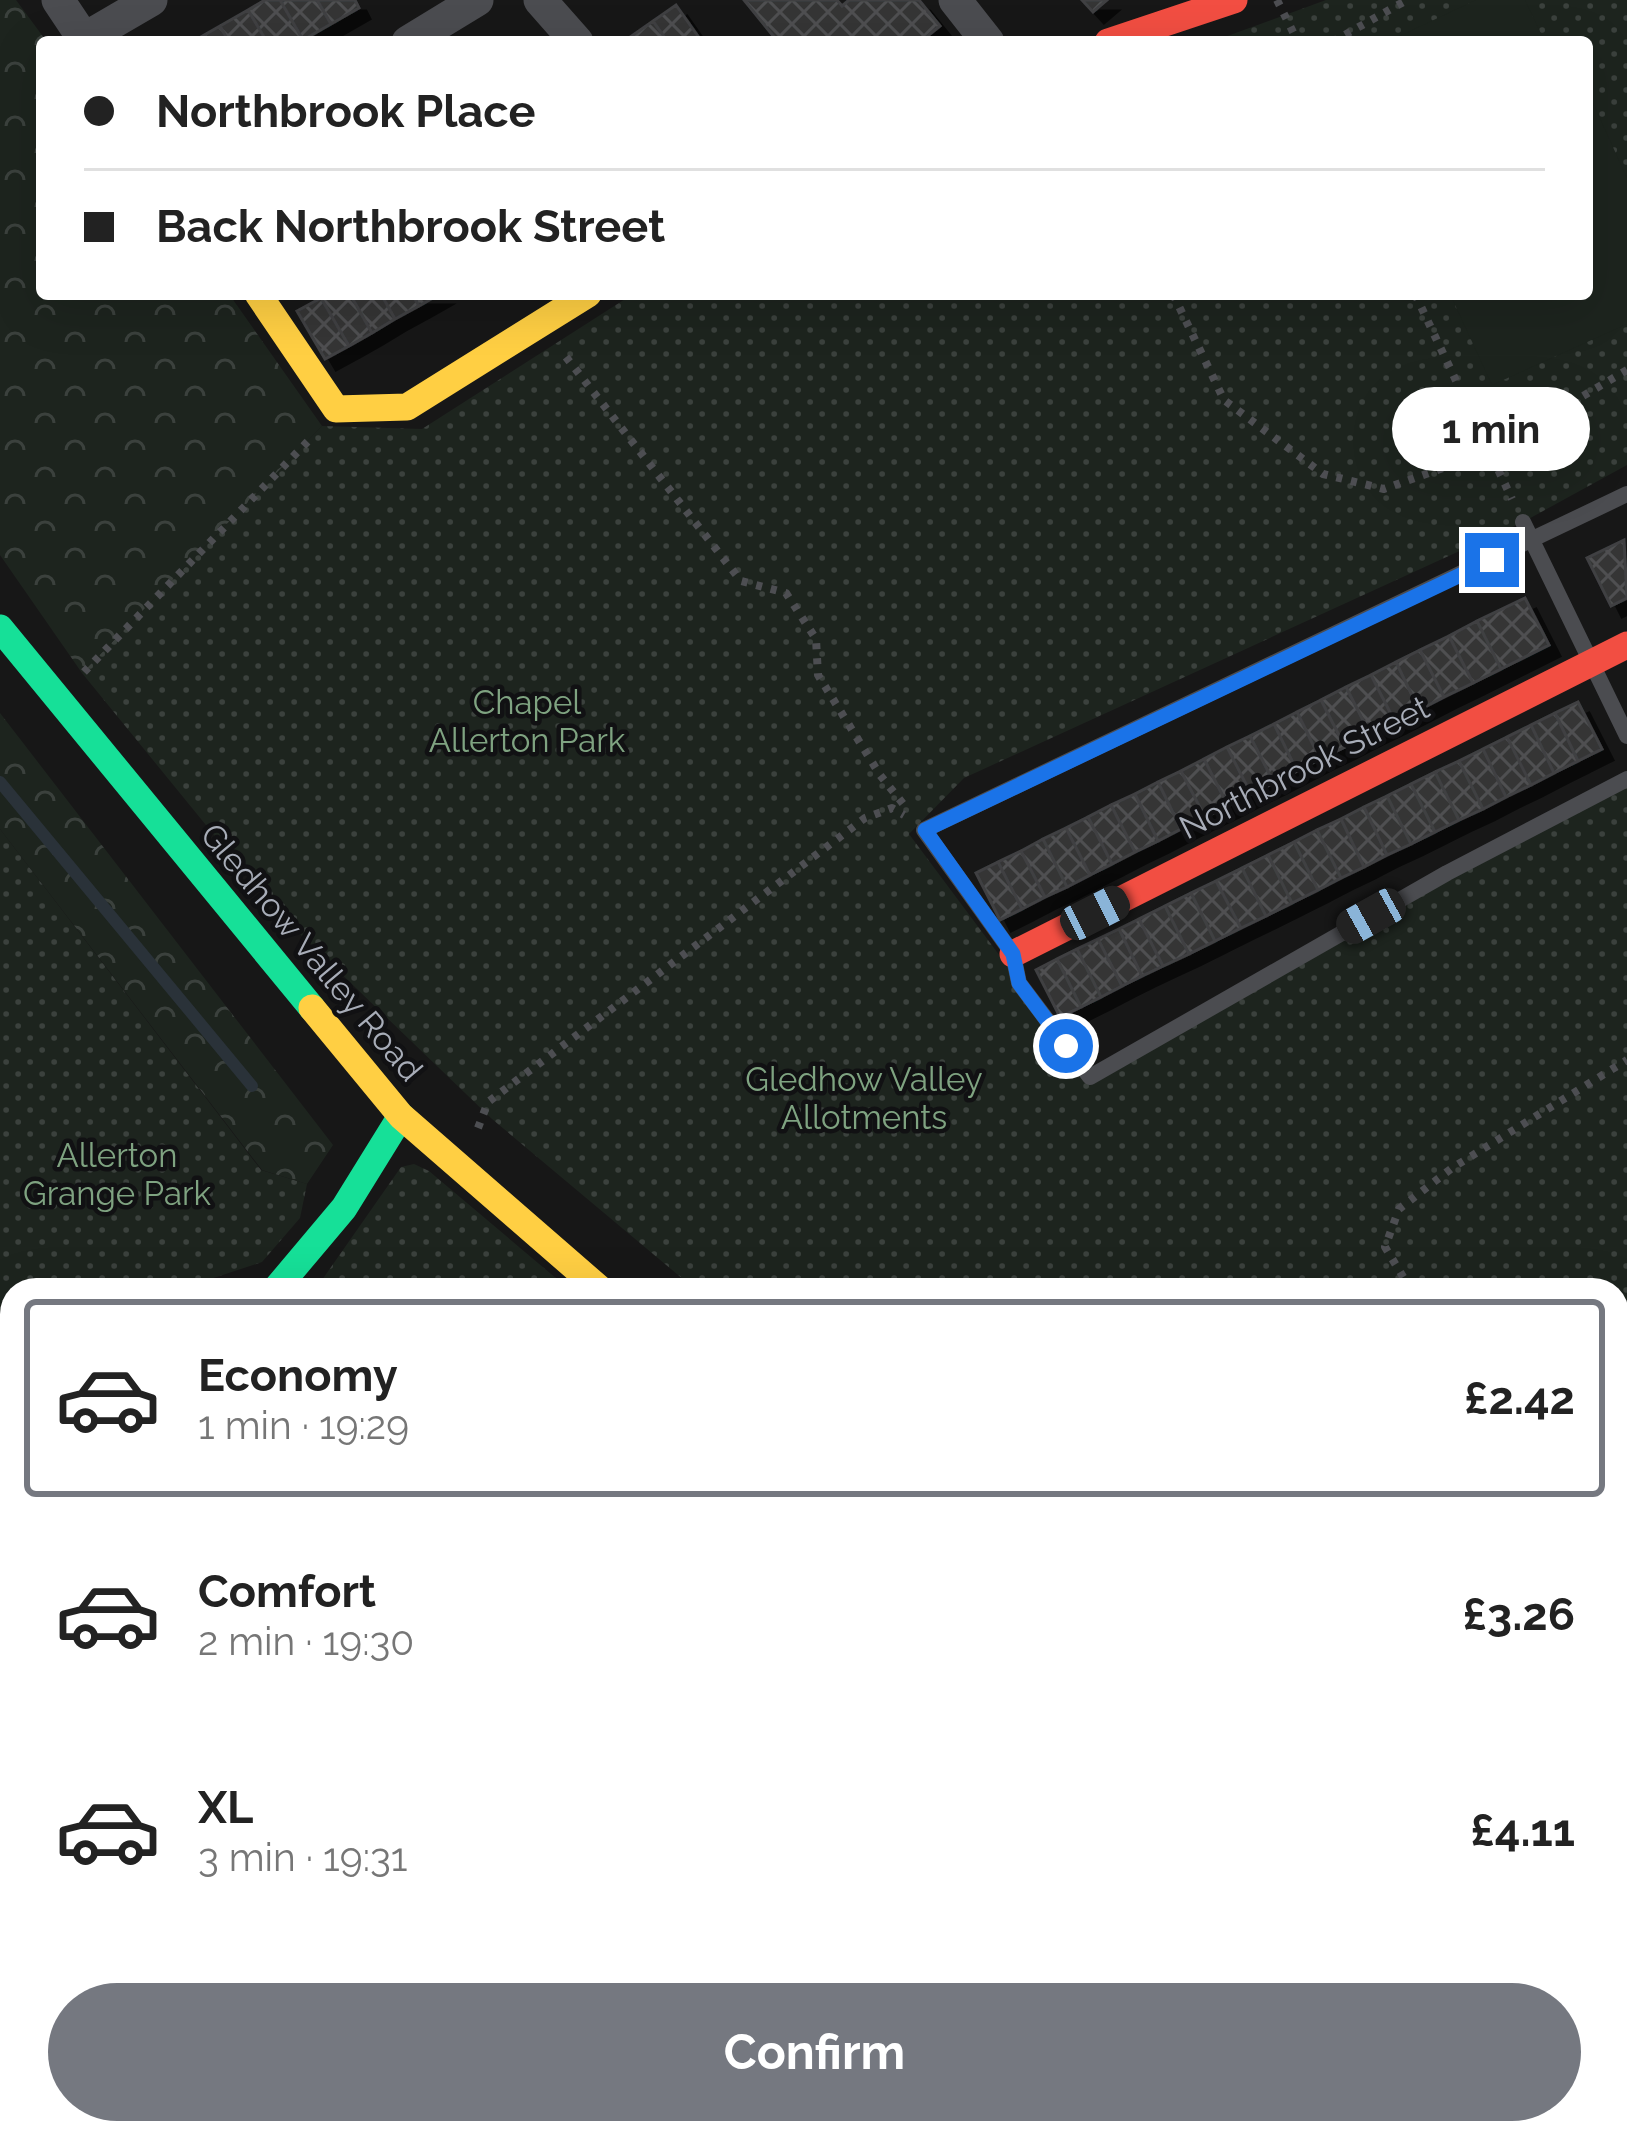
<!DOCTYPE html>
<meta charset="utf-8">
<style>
body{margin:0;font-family:Raleway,sans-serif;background:#f6f6f6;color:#222;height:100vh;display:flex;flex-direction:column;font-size:45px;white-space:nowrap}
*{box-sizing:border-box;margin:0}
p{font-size:39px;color:#767676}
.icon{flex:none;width:66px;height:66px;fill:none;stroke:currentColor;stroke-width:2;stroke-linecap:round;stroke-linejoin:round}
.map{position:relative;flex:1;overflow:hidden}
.side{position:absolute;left:0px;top:1278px;width:1629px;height:867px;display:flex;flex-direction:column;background:#fff;border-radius:36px 36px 0 0;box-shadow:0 12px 48px #0002}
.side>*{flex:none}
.hud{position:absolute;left:36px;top:36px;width:1557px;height:264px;border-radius:12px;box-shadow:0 12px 48px #0002;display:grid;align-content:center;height:264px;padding:0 48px;background:#fff}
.end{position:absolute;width:54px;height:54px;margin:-27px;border:15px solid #1a73e8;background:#fff;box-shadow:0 0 0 6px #fff}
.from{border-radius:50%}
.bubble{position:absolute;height:84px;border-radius:42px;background:#fff;box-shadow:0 12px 48px #0002;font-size:39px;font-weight:700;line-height:84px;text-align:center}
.car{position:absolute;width:36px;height:72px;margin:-36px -18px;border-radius:15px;box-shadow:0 0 9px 3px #0007;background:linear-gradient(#222 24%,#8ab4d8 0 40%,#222 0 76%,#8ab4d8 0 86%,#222 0)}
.hud b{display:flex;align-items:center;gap:42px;height:114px;font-size:45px}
.hud b+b{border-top:3px solid #e0e0e0}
.hud i{width:30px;height:30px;background:#222}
ul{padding:21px 0 0;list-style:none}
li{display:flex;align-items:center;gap:36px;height:198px;margin:0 24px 18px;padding:0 24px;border:6px solid transparent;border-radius:12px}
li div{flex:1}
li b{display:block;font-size:45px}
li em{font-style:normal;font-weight:700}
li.active{border-color:#757880}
li>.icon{width:108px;height:108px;stroke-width:1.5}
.cta{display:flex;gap:24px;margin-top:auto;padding:24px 48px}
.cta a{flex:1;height:138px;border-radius:72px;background:#757880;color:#fff;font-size:48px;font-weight:700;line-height:138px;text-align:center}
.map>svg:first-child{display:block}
.green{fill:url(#green-dots)}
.forest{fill:url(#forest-crowns)}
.pitch{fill:#1d241e}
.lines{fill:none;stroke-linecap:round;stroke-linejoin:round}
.stream{stroke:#2a3239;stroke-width:12}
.building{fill:url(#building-cross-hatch);stroke:#3f4043;stroke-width:3;filter:url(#shadow)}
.path{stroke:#4d4e52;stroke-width:8;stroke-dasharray:6 9;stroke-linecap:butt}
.lane{stroke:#4b4c50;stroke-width:16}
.street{stroke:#4b4c50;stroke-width:33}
.fast{stroke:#16e098;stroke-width:27}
.slow{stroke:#ffcf43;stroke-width:27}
.jam{stroke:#f24e42;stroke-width:27}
.route{stroke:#1a73e8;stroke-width:15}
.labels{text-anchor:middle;stroke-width:9;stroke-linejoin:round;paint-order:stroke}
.park-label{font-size:33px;fill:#7fa381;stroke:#111113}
.street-label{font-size:33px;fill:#a8adb8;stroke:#111113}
</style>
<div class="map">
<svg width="1627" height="2144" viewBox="0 0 1627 2144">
<defs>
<pattern id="green-dots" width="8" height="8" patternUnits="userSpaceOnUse" patternTransform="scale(3)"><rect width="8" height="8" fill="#1d241e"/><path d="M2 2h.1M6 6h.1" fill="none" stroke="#3b413d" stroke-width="1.8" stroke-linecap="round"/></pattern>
<pattern id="forest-crowns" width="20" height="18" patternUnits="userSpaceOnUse" patternTransform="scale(3)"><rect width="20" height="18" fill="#1d241e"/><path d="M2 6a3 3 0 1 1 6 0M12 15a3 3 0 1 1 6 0" fill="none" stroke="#3b413d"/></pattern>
<pattern id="building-cross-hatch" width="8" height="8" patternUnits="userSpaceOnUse" patternTransform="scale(3)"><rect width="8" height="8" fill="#353536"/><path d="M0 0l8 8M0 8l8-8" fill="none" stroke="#4f5051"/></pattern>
<filter id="shadow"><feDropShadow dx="11" dy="11" stdDeviation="0" flood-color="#0009"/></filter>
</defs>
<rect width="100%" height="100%" fill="#171717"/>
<path class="green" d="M1326 0H1627V465L1523 522 964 778 909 834 1090 1077 1627 779V2144H1584L1575 2133H1617V1290H696L492 1119 276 911 82 673 322 426 422 429 633 294H1587V42H1211Z
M0 829 261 1170 307 1184 300 1218 262 1262 177 1290H12V1344L0 1348Z
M414 1164 429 1171 570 1290H315L401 1167Z"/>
<path class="forest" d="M0 0H16L47 42H42V294H229L322 426 82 673 0 555Z
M0 713 333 1145 307 1184 262 1170 0 829Z"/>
<path class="pitch" d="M1476 0H1525L1545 42H1387Z
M1587 90 1627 178V324L1492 385 1450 294H1587Z"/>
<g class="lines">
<path class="stream" d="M0 782 252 1086
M1410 2133 1417 2144"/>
</g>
<path class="building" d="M265 0H280L303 40 267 42 248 10Z
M280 0H317L331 24 303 40Z
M317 0H355L359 8 331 24Z
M744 0H837L842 6 849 0H919L940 26 920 42H778Z
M1082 0H1107L1093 12Z
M676 5 702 42H668L653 21Z
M248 10 267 42H229L220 26Z
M653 21 668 42 626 40Z
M220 26 229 42H192Z
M327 294H350L372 333 349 346 321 298Z
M350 294H381L395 319 372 333Z
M381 294H412L419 306 395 319Z
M412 294H440L419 306Z
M321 298 349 346 325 359 297 311Z
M1624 540 1627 598 1611 606 1587 558Z
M1525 598 1549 645 1501 669 1477 621Z
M1477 621 1501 669 1473 683 1449 636Z
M1449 636 1473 683 1444 697 1420 650Z
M1420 650 1444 697 1419 710 1396 662Z
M1396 662 1419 710 1395 722 1371 675Z
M1371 675 1395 722 1370 734 1346 687Z
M1346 687 1370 734 1345 747 1321 700Z
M1321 700 1345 747 1320 759 1297 712Z
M1578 702 1602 749 1578 761 1555 713Z
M1297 712 1320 759 1297 771 1274 724Z
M1555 713 1578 761 1554 773 1531 725Z
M1274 724 1297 771 1274 783 1250 736Z
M1531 725 1554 773 1531 785 1507 737Z
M1250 736 1274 783 1251 794 1227 747Z
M1507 737 1531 785 1506 797 1483 749Z
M1227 747 1251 794 1228 806 1204 759Z
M1483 749 1506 797 1483 809 1459 761Z
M1204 759 1228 806 1205 817 1181 771Z
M1459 761 1483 809 1459 820 1435 772Z
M1181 771 1205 817 1181 829 1158 782Z
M1435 772 1459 820 1435 832 1411 784Z
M1158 782 1181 829 1158 841 1135 794Z
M1411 784 1435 832 1411 844 1387 796Z
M1135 794 1158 841 1135 852 1111 805Z
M1387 796 1411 844 1387 855 1364 807Z
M1111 805 1135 852 1112 864 1088 817Z
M1364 807 1387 855 1364 867 1341 819Z
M1088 817 1112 864 1090 875 1066 828Z
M1341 819 1364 867 1341 878 1317 830Z
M1066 828 1090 875 1067 887 1043 839Z
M1317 830 1341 878 1318 890 1294 842Z
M1043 839 1067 887 1045 897 1021 851Z
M1294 842 1318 890 1292 903 1268 855Z
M1021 851 1045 897 1022 909 998 862Z
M1268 855 1292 903 1266 916 1242 868Z
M998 862 1022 909 1000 920 976 873Z
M1242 868 1266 916 1241 928 1216 881Z
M1216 881 1241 928 1215 941 1191 893Z
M1191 893 1215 941 1189 954 1165 906Z
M1165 906 1189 954 1163 966 1139 919Z
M1139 919 1163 966 1142 976 1119 929Z
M1119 929 1142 976 1122 986 1098 939Z
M1098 939 1122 986 1101 997 1077 949Z
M1077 949 1101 997 1081 1007 1057 959Z
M1057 959 1081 1007 1060 1017 1036 970Z
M12 1754V1810L0 1813V1758Z
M12 1929V1980L7 1982 0 1963V1934Z
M264 2133H301L304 2144H267Z
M301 2133H338L341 2144H304Z
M1241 2133H1288L1283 2138 1288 2143 1230 2144Z"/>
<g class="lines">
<path class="path" d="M1277 0 1298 42
M1332 42 1407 0
M1173 294 1224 400 1323 474 1384 489 1488 452 1627 370
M1415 294 1512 499
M566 357 741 581 786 593 816 639 818 675 880 775 908 810
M84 672 312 437
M478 1128 488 1102 865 818 892 808 904 815
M1411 1290 1385 1247 1399 1209 1452 1168 1627 1060
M1617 1515 1627 1522"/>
<path class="lane" d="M1627 494 924 830 1013 954 1019 983 1090 1077 1447 873 1627 779
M1523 522 1627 736"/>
<path class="street" d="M58 0 86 42
M540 0 577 42
M955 0 988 42
M84 39 151 0
M408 42 477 0
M0 1381 12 1378
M0 1875 12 1870
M1095 2133 1105 2144"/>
<path class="fast" d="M0 628 312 1008
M275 1290 344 1208 401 1116"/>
<path class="slow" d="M258 294 336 409 407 407 588 294
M312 1008 401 1116 601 1290
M1520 2133 1527 2144"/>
<path class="jam" d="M1108 42 1234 0
M1013 954 1627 645"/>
</g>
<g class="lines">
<path class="route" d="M1066 1046 1019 983 1013 954 925 830 1492 560"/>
</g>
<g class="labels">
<g class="park-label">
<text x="527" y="714">Chapel<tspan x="527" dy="38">Allerton Park</tspan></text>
<text x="864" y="1091">Gledhow Valley<tspan x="864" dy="38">Allotments</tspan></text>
<text x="117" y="1167">Allerton<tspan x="117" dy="38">Grange Park</tspan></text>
</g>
<g class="street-label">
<text transform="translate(1304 767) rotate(-27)" y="12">Northbrook Street</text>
<text transform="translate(312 952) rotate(50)" y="12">Gledhow Valley Road</text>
</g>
</g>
</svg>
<i class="end from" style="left:1066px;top:1046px"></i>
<i class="end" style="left:1492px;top:560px"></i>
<div class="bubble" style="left:1392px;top:387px;width:198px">1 min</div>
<i class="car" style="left:1095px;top:913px;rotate:63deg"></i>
<i class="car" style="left:1371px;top:916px;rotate:241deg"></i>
<div class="hud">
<b><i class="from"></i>Northbrook Place</b>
<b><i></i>Back Northbrook Street</b>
</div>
<section class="side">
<ul>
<li class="active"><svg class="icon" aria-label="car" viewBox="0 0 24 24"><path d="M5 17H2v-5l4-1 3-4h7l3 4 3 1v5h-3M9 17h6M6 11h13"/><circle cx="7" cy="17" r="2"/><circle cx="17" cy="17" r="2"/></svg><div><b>Economy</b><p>1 min · 19:29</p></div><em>£2.42</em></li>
<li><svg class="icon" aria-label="car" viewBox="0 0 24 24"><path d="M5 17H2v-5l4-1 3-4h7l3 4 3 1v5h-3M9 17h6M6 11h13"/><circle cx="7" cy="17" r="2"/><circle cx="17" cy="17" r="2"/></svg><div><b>Comfort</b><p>2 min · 19:30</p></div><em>£3.26</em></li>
<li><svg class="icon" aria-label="car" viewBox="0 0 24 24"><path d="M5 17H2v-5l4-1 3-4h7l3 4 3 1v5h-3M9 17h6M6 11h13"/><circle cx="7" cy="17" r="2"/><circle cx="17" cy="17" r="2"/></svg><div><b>XL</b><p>3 min · 19:31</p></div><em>£4.11</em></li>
</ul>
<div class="cta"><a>Confirm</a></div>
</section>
</div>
